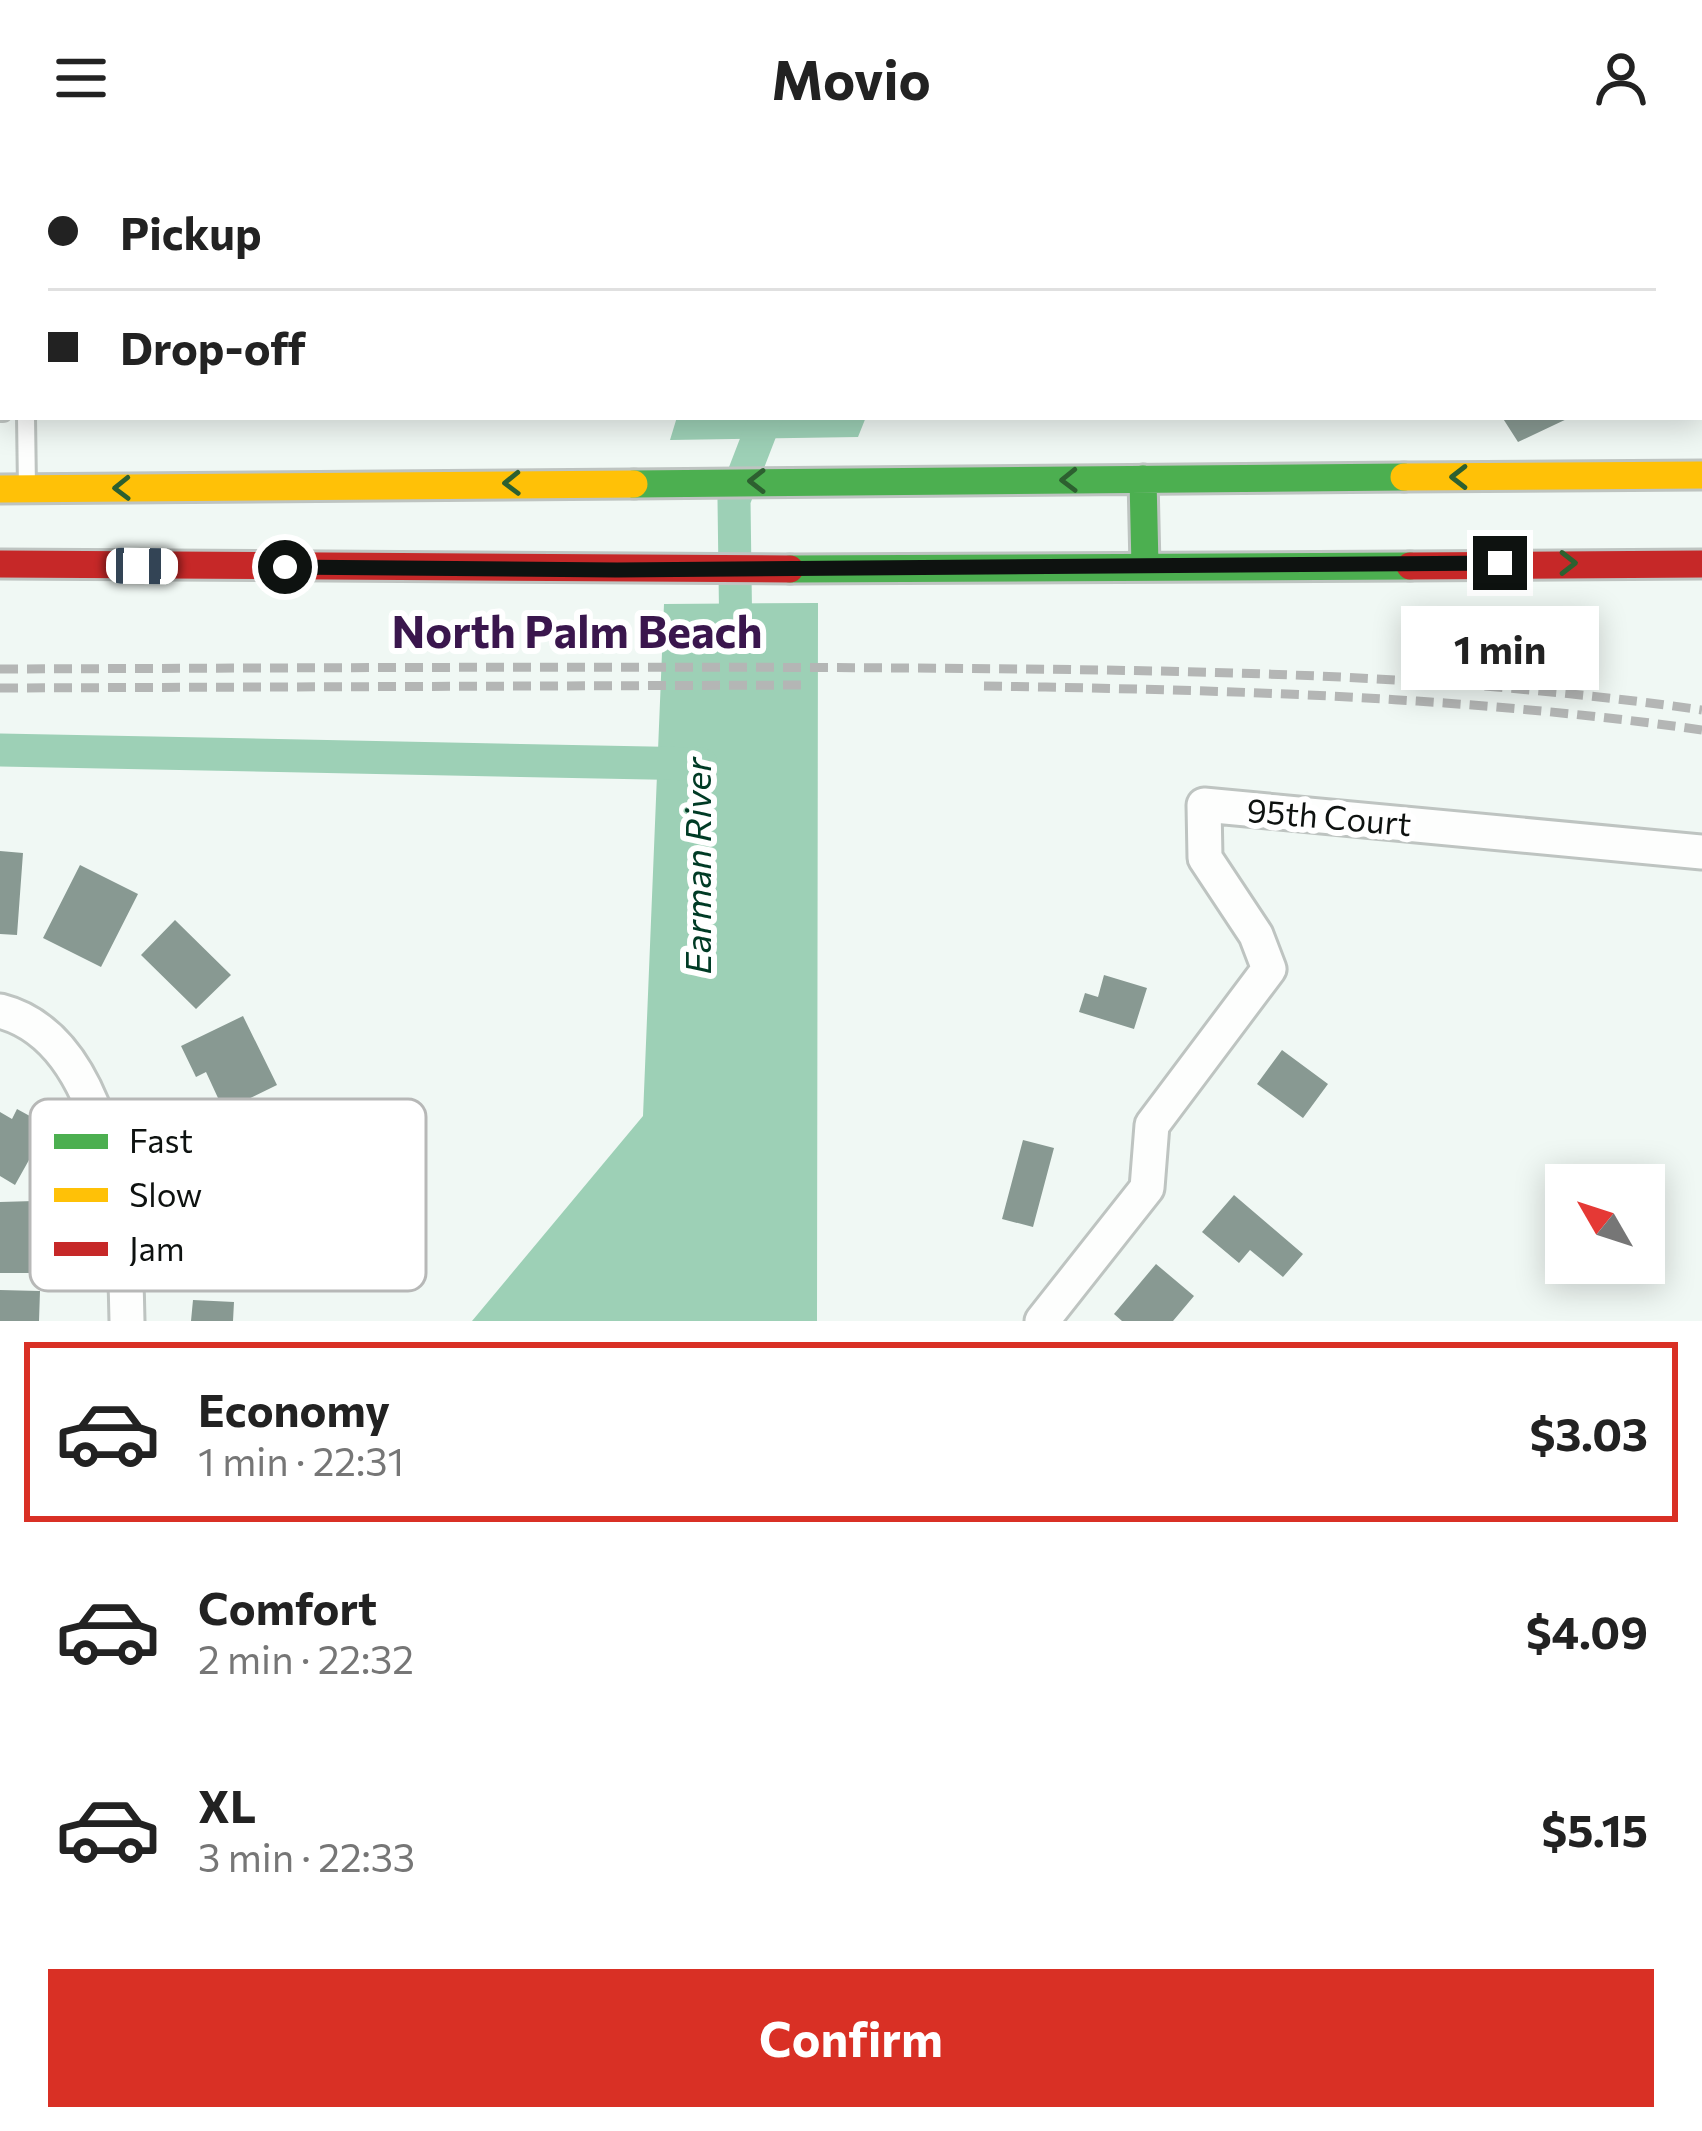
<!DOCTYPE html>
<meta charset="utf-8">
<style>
body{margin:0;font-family:Commissioner,sans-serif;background:#f6f6f6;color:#222;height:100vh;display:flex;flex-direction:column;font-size:45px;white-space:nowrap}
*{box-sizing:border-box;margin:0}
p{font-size:39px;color:#767676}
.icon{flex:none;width:66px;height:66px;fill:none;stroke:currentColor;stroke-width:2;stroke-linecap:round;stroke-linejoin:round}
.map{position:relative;height:1165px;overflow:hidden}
.panel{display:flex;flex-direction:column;background:#fff;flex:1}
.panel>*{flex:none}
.hud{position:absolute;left:0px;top:0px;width:1704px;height:264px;box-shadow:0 6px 30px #0003;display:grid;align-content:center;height:264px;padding:0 48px;background:#fff}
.needle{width:78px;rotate:309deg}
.tools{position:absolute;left:1545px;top:1008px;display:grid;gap:24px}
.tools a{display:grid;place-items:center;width:120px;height:120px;border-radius:0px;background:#fff;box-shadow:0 6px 30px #0003;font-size:60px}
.end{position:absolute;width:54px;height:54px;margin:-27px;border:15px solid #0e1210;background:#fff;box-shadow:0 0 0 6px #fff}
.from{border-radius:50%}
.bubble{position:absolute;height:84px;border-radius:0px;background:#fff;box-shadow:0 6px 30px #0003;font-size:39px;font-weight:700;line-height:84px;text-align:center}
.car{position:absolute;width:36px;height:72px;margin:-36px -18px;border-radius:15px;box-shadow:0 0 9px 3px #0007;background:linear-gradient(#fff 24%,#345 0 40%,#fff 0 76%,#345 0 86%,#fff 0)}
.hud b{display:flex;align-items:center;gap:42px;height:114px;font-size:45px}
.hud b+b{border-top:3px solid #e0e0e0}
.hud i{width:30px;height:30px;background:#222}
ul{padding:21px 0 0;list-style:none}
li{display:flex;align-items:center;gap:36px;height:180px;margin:0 24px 18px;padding:0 24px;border:6px solid transparent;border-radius:0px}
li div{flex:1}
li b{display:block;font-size:45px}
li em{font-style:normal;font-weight:700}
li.active{border-color:#d93025}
li>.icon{width:108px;height:108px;stroke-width:1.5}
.action{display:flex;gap:24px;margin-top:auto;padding:24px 48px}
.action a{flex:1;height:138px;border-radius:0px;background:#d93025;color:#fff;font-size:48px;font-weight:700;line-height:138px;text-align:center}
header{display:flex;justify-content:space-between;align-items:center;height:156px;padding:0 48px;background:#fff;font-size:54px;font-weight:700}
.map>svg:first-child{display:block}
.water{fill:#9dd0b6}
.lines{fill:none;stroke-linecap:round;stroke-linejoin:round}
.canal{stroke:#9dd0b6;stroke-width:33}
.building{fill:#889992}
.lane-casing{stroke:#bec4c1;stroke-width:22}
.street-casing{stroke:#bec4c1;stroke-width:39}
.fast-casing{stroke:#bec4c1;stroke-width:33}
.slow-casing{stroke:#bec4c1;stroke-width:33}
.jam-casing{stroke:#bec4c1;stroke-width:33}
.lane{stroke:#fdfefd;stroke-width:16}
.street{stroke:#fdfefd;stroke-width:33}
.fast{stroke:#4caf50;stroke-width:27}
.slow{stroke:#ffc107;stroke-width:27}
.jam{stroke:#c62828;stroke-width:27}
.rail{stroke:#b4b6b5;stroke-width:9;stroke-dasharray:18 9;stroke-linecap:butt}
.oneway{stroke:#2d6030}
.route{stroke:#0e1210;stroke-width:15}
.labels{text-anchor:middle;stroke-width:12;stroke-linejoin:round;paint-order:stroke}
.street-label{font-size:33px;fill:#0e1210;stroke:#fff}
.water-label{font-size:36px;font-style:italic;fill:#003b25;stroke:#fff}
.district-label{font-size:45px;font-weight:bold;fill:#3a164d;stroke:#fff}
.key{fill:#fff;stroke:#b7b8b7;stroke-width:3}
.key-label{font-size:33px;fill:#0e1210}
</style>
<header><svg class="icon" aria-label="menu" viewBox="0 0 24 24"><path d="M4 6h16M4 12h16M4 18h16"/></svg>Movio<svg class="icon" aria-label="person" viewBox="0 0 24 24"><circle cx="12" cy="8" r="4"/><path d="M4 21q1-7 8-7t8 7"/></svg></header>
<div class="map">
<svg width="1702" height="1165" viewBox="0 0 1702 1165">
<rect width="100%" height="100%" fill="#f0f8f4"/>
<path class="water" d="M1139 0H1334L1139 3Z
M677 261H866L858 281 670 284Z
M818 447 817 1165H472L643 960 664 448Z"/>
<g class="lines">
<path class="canal" d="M736 491 734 344 766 261
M0 594 701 608"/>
</g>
<path class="building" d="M1502 261H1571L1518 286Z
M0 695 23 697 17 779 0 778Z
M80 709 138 738 101 811 43 782Z
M175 764 231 819 196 853 141 799Z
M1104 819 1147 832 1134 873 1079 856 1085 837 1098 841Z
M243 860 277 929 224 955 206 916 196 921 181 890Z
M1282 894 1328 928 1303 962 1257 928Z
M17 953 48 970 15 1029 0 1020V956L12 963Z
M1023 984 1054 992 1033 1071 1002 1063Z
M1234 1039 1303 1098 1283 1121 1250 1094 1239 1107 1202 1076Z
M34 1045V1117H0V1046Z
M1156 1108 1194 1140 1173 1165H1122L1114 1158Z
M0 1134 40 1135 39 1165H0Z
M193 1144 234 1146 233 1165H191Z"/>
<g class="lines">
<defs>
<path id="lane" d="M23 0V3
M206 0 209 3
M0 256H3
M26 261 27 332"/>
<path id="street" d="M0 855C110 883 126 1071 127 1165
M1042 1165 1147 1032 1152 969 1269 813 1256 779 1205 702 1204 649 1702 696"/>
<path id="fast" d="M1143 323 1145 410
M634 328 1404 321
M790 413 1410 410"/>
<path id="slow" d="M1404 321 1702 319
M0 333 634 328"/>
<path id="jam" d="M0 408 790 413
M1410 410 1702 408"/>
</defs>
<use href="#lane" class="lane-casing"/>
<use href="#street" class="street-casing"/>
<use href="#fast" class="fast-casing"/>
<use href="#slow" class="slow-casing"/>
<use href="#jam" class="jam-casing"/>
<use href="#lane" class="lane"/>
<use href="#street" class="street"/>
<use href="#fast" class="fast"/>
<use href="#slow" class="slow"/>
<use href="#jam" class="jam"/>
<path class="rail" d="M0 513C302 512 604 510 906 512 1173 514 1438 516 1702 554
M984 530C1224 534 1464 540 1702 574
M0 532 810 529"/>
</g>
<defs><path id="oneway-chevron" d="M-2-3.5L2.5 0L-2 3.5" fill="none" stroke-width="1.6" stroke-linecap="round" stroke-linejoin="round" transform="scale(3)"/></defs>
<g class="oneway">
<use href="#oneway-chevron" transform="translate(1459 321) rotate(180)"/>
<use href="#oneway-chevron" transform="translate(1069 324) rotate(179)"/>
<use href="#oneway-chevron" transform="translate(757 325) rotate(-180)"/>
<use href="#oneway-chevron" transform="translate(512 327) rotate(179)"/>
<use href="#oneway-chevron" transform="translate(122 332) rotate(179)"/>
<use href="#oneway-chevron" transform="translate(1568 407)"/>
</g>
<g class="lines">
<path class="route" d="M285 411 617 414 1500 407"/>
</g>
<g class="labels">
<g class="street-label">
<text transform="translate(1329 661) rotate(5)" y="12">95th Court</text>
</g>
<g class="water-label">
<text transform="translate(698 710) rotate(-90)" y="13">Earman River</text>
</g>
<g class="district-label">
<text x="577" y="492">North Palm Beach</text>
</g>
</g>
<rect x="30" y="943" width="396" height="192" rx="18" class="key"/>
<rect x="54" y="978" width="54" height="15" fill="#4caf50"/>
<rect x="54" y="1032" width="54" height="14" fill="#ffc107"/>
<rect x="54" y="1086" width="54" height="14" fill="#c62828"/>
<g class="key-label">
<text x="129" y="997">Fast</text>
<text x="129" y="1051">Slow</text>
<text x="129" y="1105">Jam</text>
</g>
</svg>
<div class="tools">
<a><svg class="needle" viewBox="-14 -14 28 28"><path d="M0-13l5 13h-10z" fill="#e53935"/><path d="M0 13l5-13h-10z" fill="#767676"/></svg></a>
</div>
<i class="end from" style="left:285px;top:411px"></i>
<i class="end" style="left:1500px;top:407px"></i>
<div class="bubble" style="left:1401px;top:450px;width:198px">1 min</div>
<i class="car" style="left:142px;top:410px;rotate:91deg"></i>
<div class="hud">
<b><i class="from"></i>Pickup</b>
<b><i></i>Drop-off</b>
</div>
</div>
<section class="panel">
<ul>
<li class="active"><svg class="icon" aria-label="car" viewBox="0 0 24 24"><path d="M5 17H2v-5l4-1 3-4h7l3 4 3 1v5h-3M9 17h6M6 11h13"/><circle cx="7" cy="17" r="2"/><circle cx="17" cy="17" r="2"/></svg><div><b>Economy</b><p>1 min · 22:31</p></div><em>$3.03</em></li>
<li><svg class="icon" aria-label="car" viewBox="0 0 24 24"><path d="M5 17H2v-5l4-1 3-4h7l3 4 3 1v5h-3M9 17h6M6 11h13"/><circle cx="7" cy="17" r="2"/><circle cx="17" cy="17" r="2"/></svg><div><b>Comfort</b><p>2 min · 22:32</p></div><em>$4.09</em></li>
<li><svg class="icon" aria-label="car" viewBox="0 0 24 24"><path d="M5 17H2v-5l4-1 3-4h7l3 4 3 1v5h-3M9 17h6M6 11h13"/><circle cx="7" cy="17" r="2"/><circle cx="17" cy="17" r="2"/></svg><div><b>XL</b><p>3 min · 22:33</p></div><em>$5.15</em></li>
</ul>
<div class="action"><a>Confirm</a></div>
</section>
